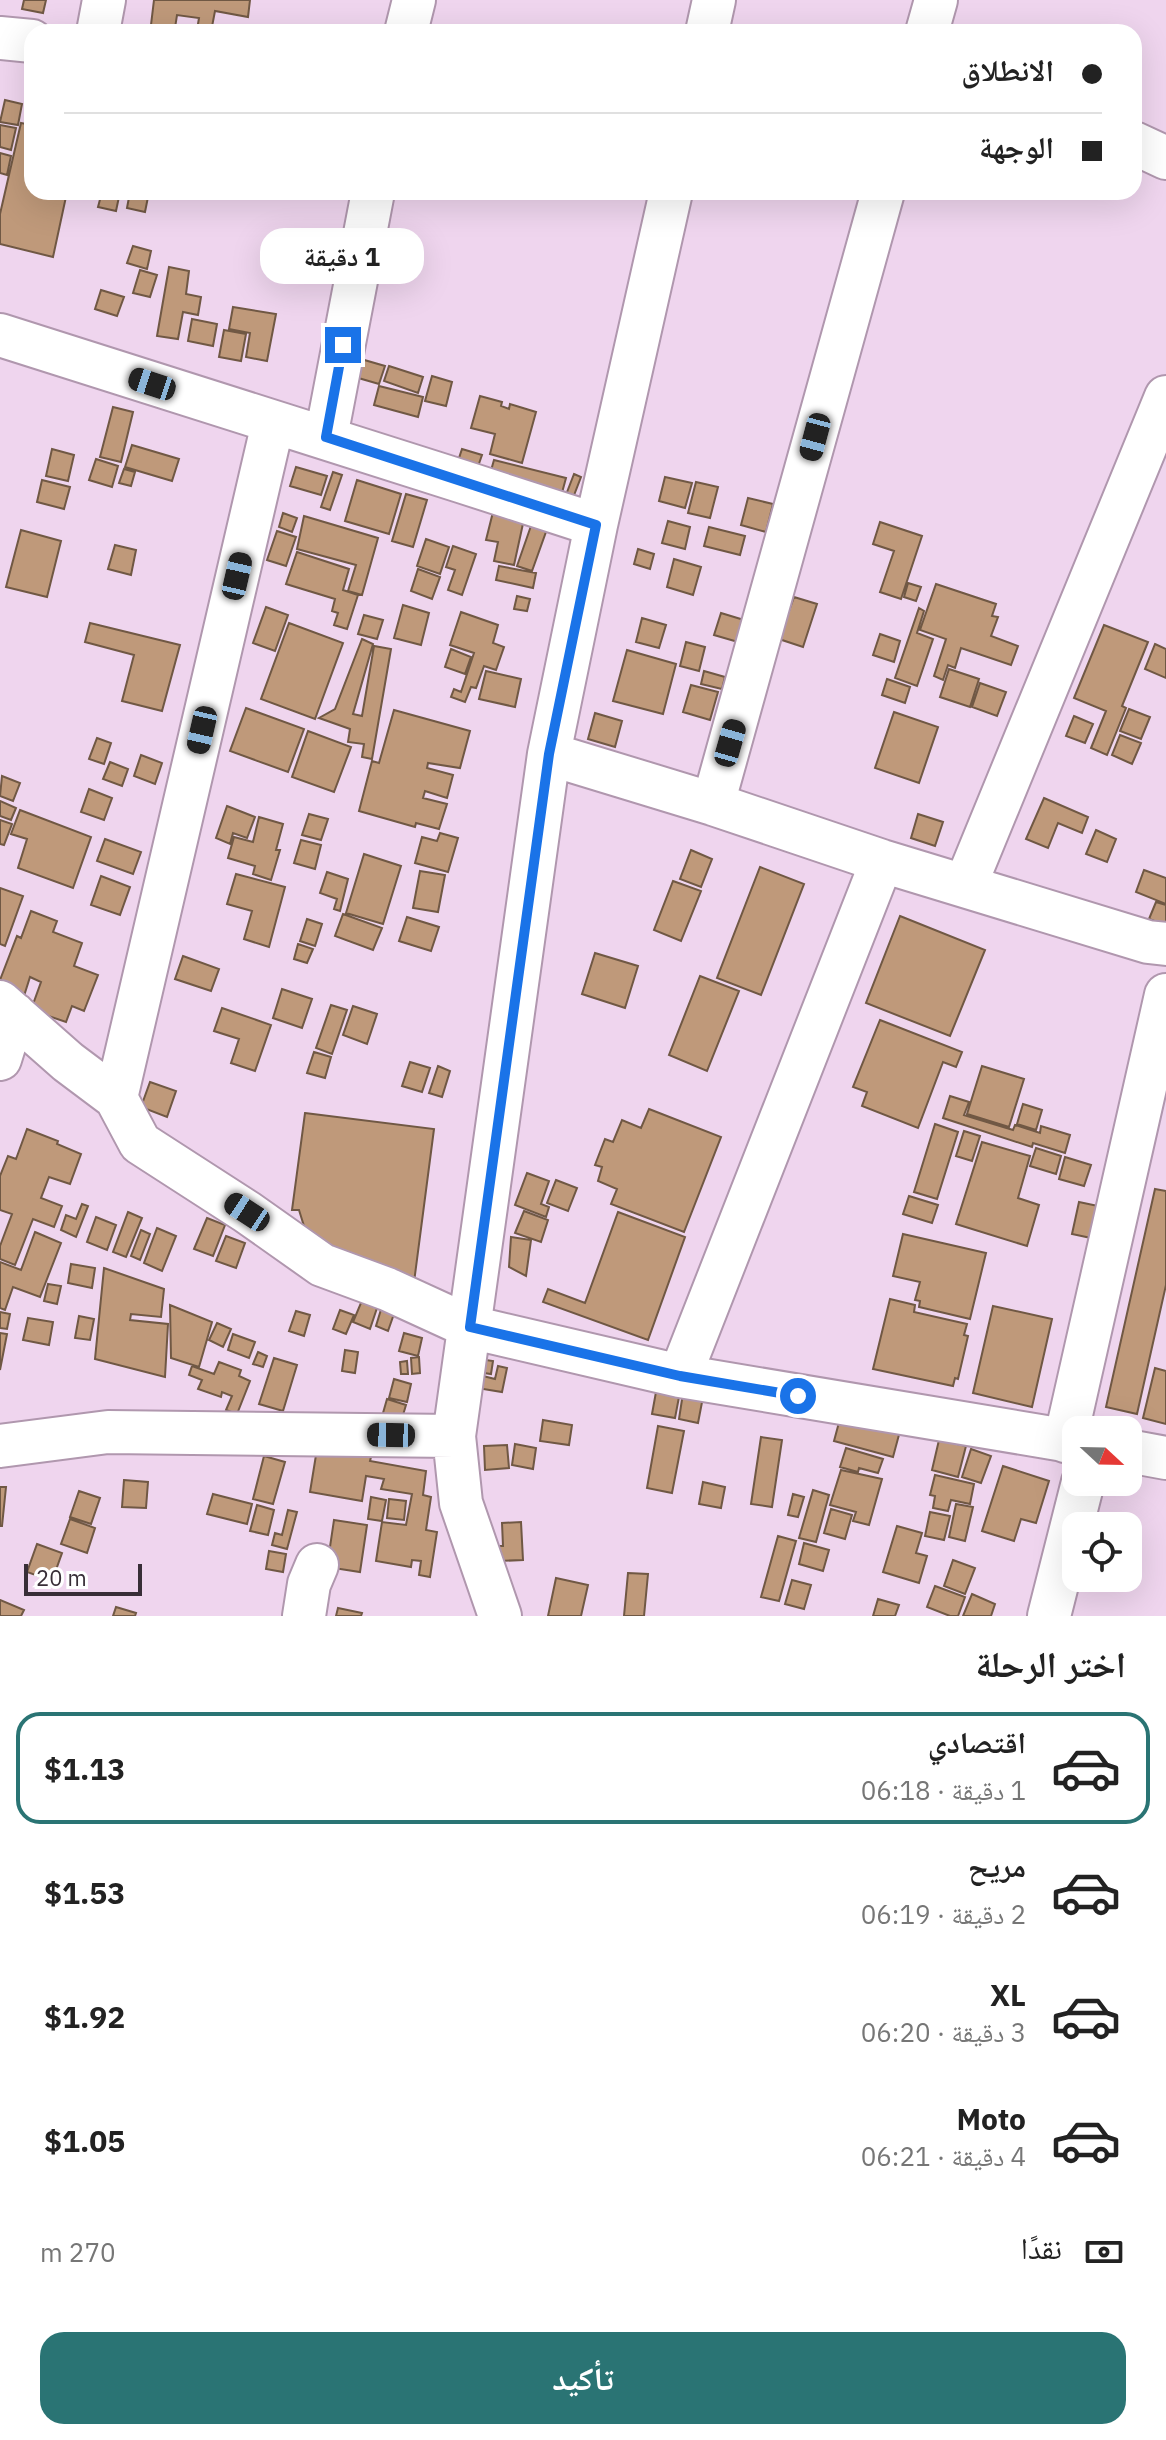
<!DOCTYPE html>
<html lang="ar">
<meta charset="utf-8">
<style>
body{margin:0;font-family:"IBM Plex Sans","Noto Naskh Arabic",sans-serif;background:#f2f2f2;color:#222;direction:rtl;height:100vh;display:flex;flex-direction:column;font-size:30px;white-space:nowrap}
*{box-sizing:border-box;margin:0}
p{font-size:26px;color:#767676}
.icon{flex:none;width:44px;height:44px;fill:none;stroke:currentColor;stroke-width:2;stroke-linecap:round;stroke-linejoin:round}
.map{position:relative;height:1616px;overflow:hidden;direction:ltr}
.panel{display:flex;flex-direction:column;background:#fff;flex:1}
.panel>*{flex:none}
.guide{position:absolute;left:24px;top:24px;width:1118px;height:176px;border-radius:24px;box-shadow:0 8px 32px #0002;direction:rtl;display:grid;align-content:center;height:176px;padding:0 40px;background:#fff}
.needle{width:52px;rotate:112deg}
.controls{position:absolute;left:1062px;top:1416px;display:grid;gap:16px}
.controls a{display:grid;place-items:center;width:80px;height:80px;border-radius:16px;background:#fff;box-shadow:0 8px 32px #0002;font-size:40px}
.scale{position:absolute;left:24px;bottom:20px;width:118px;box-sizing:border-box;padding-left:8px;border:4px solid #382e37;border-top:0;font-size:22px;line-height:28px;white-space:nowrap;color:#382e37;-webkit-text-stroke:6px #fff;paint-order:stroke}
.end{position:absolute;width:36px;height:36px;margin:-18px;border:10px solid #1a73e8;background:#fff;box-shadow:0 0 0 4px #fff}
.from{border-radius:50%}
.bubble{position:absolute;height:56px;border-radius:24px;background:#fff;box-shadow:0 8px 32px #0002;font-size:26px;font-weight:700;line-height:56px;text-align:center;direction:rtl}
.car{position:absolute;width:24px;height:48px;margin:-24px -12px;border-radius:10px;box-shadow:0 0 6px 2px #0007;background:linear-gradient(#222 24%,#8ab4d8 0 40%,#222 0 76%,#8ab4d8 0 86%,#222 0)}
.guide b{display:flex;align-items:center;gap:28px;height:76px;font-size:30px}
.guide b+b{border-top:2px solid #e0e0e0}
.guide i{width:20px;height:20px;background:#222}
ul{padding:0;list-style:none}
li{display:flex;align-items:center;gap:24px;height:112px;margin:0 16px 12px;padding:0 24px;border:4px solid transparent;border-radius:24px}
li div{flex:1}
li b{display:block;font-size:30px}
li em{font-style:normal;font-weight:700}
li.active{border-color:#2a7474}
li>.icon{width:72px;height:72px;stroke-width:1.5}
h2{padding:0 40px;font-size:36px;line-height:96px}
.pay{display:flex;align-items:center;gap:20px;height:88px;padding:0 40px;font-size:30px}
.pay p{margin-inline-start:auto}
.button{display:flex;gap:16px;margin-top:auto;padding:16px 40px}
.button a{flex:1;height:92px;border-radius:24px;background:#2a7474;color:#fff;font-size:32px;font-weight:700;line-height:92px;text-align:center}
.map>svg:first-child{display:block}
.building{fill:#bf997a;stroke:#705844;stroke-width:2}
.lines{fill:none;stroke-linecap:round;stroke-linejoin:round}
.street-casing{stroke:#b097ae;stroke-width:46}
.street{stroke:#fff;stroke-width:42}
.route{stroke:#1a73e8;stroke-width:10}
</style>
<div class="map">
<svg width="1166" height="1616" viewBox="0 0 1166 1616">
<rect width="100%" height="100%" fill="#efd5ee"/>
<path class="building" d="M24 0H46L43 13 22 9Z
M154 0H250L248 17 215 11 211 32 197 30 199 18 177 15 175 28 151 25Z
M5 100 22 104 18 125 0 122Z
M21 123 32 125V192H67L53 257 0 244V214Z
M0 125 16 128 11 150 0 147Z
M0 153 11 156 7 175 0 173Z
M102 192H120L116 211 98 207Z
M130 192H149L145 212 127 208Z
M133 246 151 251 147 269 127 263Z
M169 267 189 271 186 294 201 297 198 315 183 312 178 339 157 336Z
M140 270 157 275 150 297 133 293Z
M101 290 124 297 117 316 95 309Z
M233 307 276 314 267 361 246 357 250 333 229 329Z
M192 319 217 324 213 346 188 341Z
M224 330 246 334 241 361 219 357Z
M354 357 385 366 379 384 348 375Z
M389 366 423 377 418 393 384 381Z
M432 376 452 382 446 406 425 401Z
M379 386 423 397 418 417 374 405Z
M480 396 502 402 501 406 509 409 510 404 536 412 522 463 490 454 495 434 471 428Z
M113 407 133 412 121 462 100 457Z
M132 445 179 459 172 481 125 467Z
M52 449 74 455 68 481 46 476Z
M462 449 482 455 475 475 456 467Z
M96 459 118 466 112 487 89 480Z
M494 460 566 478 560 500 488 481Z
M296 467 327 476 321 495 290 486Z
M124 469 135 472 131 486 119 483Z
M333 472 342 475 330 510 321 507Z
M574 474 581 477 571 503 564 500Z
M665 477 692 483 685 508 659 501Z
M42 480 70 487 64 509 37 502Z
M357 480 401 494 389 534 345 521Z
M696 482 718 487 710 518 688 513Z
M406 494 427 500 413 547 392 541Z
M748 498 773 504 766 532 741 525Z
M493 512 524 519 514 565 494 561 498 542 486 540Z
M283 513 297 518 292 532 279 527Z
M304 516 378 538 362 595 348 591 356 565 297 549Z
M668 521 690 527 685 549 662 543Z
M880 522 922 536 901 599 880 592 894 551 873 544Z
M532 523 547 529 532 571 517 566Z
M709 527 745 536 740 555 704 546Z
M21 530 61 541 47 597 6 587Z
M277 531 296 537 286 566 267 560Z
M426 539 449 547 440 574 417 566Z
M115 545 136 550 131 575 108 569Z
M453 546 476 554 462 595 448 590 455 570 446 567Z
M638 549 654 554 650 569 634 564Z
M297 552 349 569 343 590 358 595 347 629 334 625 338 613 332 611 335 599 286 584Z
M674 559 701 567 693 595 667 587Z
M499 566 536 573 533 588 496 580Z
M418 569 440 577 432 599 411 591Z
M908 583 921 587 916 601 904 597Z
M936 584 996 604 992 616 998 617 991 636 1018 646 1011 665 961 648 955 668 948 665 943 680 934 676 946 639 920 630Z
M517 596 530 599 527 611 514 609Z
M794 597 817 604 803 647 779 639Z
M403 605 429 613 421 645 394 638Z
M266 607 288 615 275 651 253 643Z
M919 608 924 611 917 633 933 639 917 686 895 678Z
M461 612 498 625 493 643 504 647 496 670 484 666 476 688 471 687 465 702 451 697 454 689 461 692 474 653 450 645Z
M721 613 744 620 738 642 714 635Z
M364 615 383 620 377 639 358 634Z
M642 618 666 625 659 648 636 642Z
M90 623 180 645 162 711 122 701 134 655 85 642Z
M289 623 343 643 315 719 261 699Z
M1104 625 1148 642 1122 706 1126 708 1107 755 1091 748 1106 711 1074 698Z
M880 634 900 641 894 662 873 655Z
M362 639 373 644 353 714 362 716 374 646 391 649 372 759 362 757 364 744 348 742 350 729 319 718 335 709Z
M686 642 705 647 699 671 680 666Z
M1155 644 1166 649V678L1145 669Z
M451 649 471 657 465 674 445 667Z
M627 650 676 664 663 714 613 701Z
M949 669 979 679 970 707 940 697Z
M486 671 521 679 515 707 479 699Z
M704 671 725 677 722 689 701 684Z
M887 679 910 687 905 703 882 695Z
M980 683 1006 692 997 716 972 707Z
M691 685 718 692 710 720 683 712Z
M246 708 304 729 288 772 230 751Z
M1129 709 1150 717 1141 739 1120 731Z
M394 710 470 731 460 768 428 763 427 768 453 775 447 798 425 791 423 798 447 804 439 829 416 823 415 827 359 811 372 761 379 763Z
M894 712 938 727 919 783 875 768Z
M595 713 622 721 615 747 588 739Z
M1074 716 1093 724 1085 743 1066 736Z
M308 731 351 747 334 792 292 777Z
M1120 735 1141 743 1132 764 1112 755Z
M97 738 111 743 104 764 89 759Z
M141 755 162 763 155 784 134 776Z
M110 762 128 769 122 786 103 779Z
M2 776 20 783 13 801 0 796Z
M89 789 112 798 104 820 81 812Z
M1044 798 1088 817 1082 833 1058 823 1048 848 1026 839Z
M0 801 16 808 11 820 0 816Z
M227 806 255 817 247 838 233 833 230 844 216 838Z
M20 810 91 837 73 888 18 868 27 839 11 834Z
M309 814 328 819 321 840 302 835Z
M918 814 943 822 935 846 911 838Z
M259 817 283 824 276 850H280L271 880 253 874 255 866 228 858 234 837 253 842Z
M0 820 12 824 4 845 0 844Z
M1096 830 1116 839 1107 862 1086 854Z
M440 833 458 838 448 872 415 863 422 837 437 841Z
M105 839 141 852 133 874 97 861Z
M301 840 321 845 315 869 294 863Z
M691 850 712 859 701 887 680 879Z
M364 854 401 866 383 924 346 913Z
M760 867 804 884 761 995 717 978Z
M1144 870 1166 878V904L1136 892Z
M420 871 445 875 438 912 413 908Z
M327 872 348 879 340 911 334 909 337 899 320 893Z
M236 874 285 887 269 947 244 939 252 911 227 904Z
M101 876 130 887 120 915 91 905Z
M673 881 701 891 681 941 654 930Z
M0 888 23 896 5 946 0 944Z
M1156 902 1166 905V925L1149 919Z
M31 911 57 921 53 932 82 943 74 966 98 975 84 1011 72 1006 66 1022 31 1010 41 982 30 977 24 996 0 988V980L17 936 21 938Z
M343 914 382 928 373 950 335 936Z
M900 916 985 950 950 1036 866 1003Z
M407 917 439 927 431 951 399 941Z
M307 919 322 924 315 946 300 941Z
M298 944 313 949 307 963 294 959Z
M595 953 638 966 625 1008 582 994Z
M183 956 219 969 211 991 175 979Z
M700 976 739 991 707 1071 669 1055Z
M282 989 312 999 302 1028 273 1018Z
M331 1005 347 1010 332 1054 316 1048Z
M353 1006 377 1014 367 1044 343 1035Z
M222 1008 271 1025 255 1071 231 1063 239 1039 214 1031Z
M880 1020 962 1052 956 1067 943 1062 918 1128 862 1106 867 1092 853 1087Z
M314 1052 331 1057 325 1078 307 1073Z
M410 1062 430 1068 422 1092 402 1086Z
M438 1066 450 1071 442 1097 429 1093Z
M982 1066 1024 1079 1009 1127 967 1114Z
M150 1082 176 1091 167 1117 141 1107Z
M950 1096 969 1102 964 1115 1013 1130 1015 1125 1040 1133 1041 1126 1070 1135 1065 1153 1033 1143 1032 1147 943 1118Z
M1023 1104 1042 1110 1036 1130 1017 1124Z
M649 1109 721 1137 684 1232 611 1204 617 1189 598 1181 602 1167 595 1165 605 1139 613 1142 622 1120 641 1128Z
M305 1113 434 1129 413 1290 308 1239 299 1210H292Z
M935 1124 958 1132 937 1199 914 1192Z
M27 1129 58 1141 57 1144 81 1154 70 1184 49 1177 41 1198 62 1206 54 1227 33 1219 15 1265 0 1259V1246L12 1214 0 1210V1176L8 1156 16 1159Z
M964 1131 980 1136 972 1161 956 1156Z
M982 1142 1030 1156 1018 1198 1039 1205 1027 1246 956 1224Z
M1036 1148 1061 1156 1056 1174 1030 1166Z
M1065 1157 1091 1165 1084 1186 1059 1179Z
M527 1173 549 1181 541 1204 549 1207 546 1217 515 1205Z
M556 1180 577 1188 568 1211 547 1203Z
M1155 1189 1166 1191V1285L1137 1414 1106 1407Z
M909 1196 938 1205 932 1223 903 1214Z
M1079 1202 1098 1206 1091 1238 1072 1234Z
M82 1204 88 1206 76 1237 61 1230 66 1215 76 1219Z
M524 1211 548 1220 541 1242 515 1233Z
M128 1212 142 1218 126 1257 113 1252Z
M618 1212 685 1237 648 1340 543 1302 548 1289 585 1303Z
M96 1217 116 1225 107 1250 87 1242Z
M207 1218 225 1225 213 1256 194 1249Z
M157 1228 176 1236 162 1271 144 1263Z
M141 1230 150 1234 140 1260 131 1256Z
M35 1232 61 1243 40 1297 13 1287 5 1310 0 1308V1262L21 1270Z
M903 1234 986 1253 970 1319 919 1307 920 1301 915 1300 920 1282 893 1276Z
M226 1236 245 1243 236 1268 216 1261Z
M511 1237 531 1240 526 1276 509 1267Z
M71 1264 95 1268 92 1288 68 1283Z
M104 1268 164 1289 161 1317 131 1314 130 1320 168 1324 165 1377 95 1359Z
M48 1284 61 1286 57 1304 44 1301Z
M363 1298 378 1305 370 1329 353 1322Z
M890 1299 915 1305 914 1312 967 1324 964 1335 968 1336 958 1379 955 1378 953 1386 873 1369Z
M383 1303 396 1308 388 1331 376 1326Z
M170 1305 212 1322 199 1367 171 1358Z
M993 1306 1052 1319 1032 1407 973 1393Z
M340 1310 354 1315 346 1334 333 1329Z
M296 1311 310 1315 304 1336 289 1331Z
M0 1312 10 1314 7 1329 0 1328Z
M79 1316 94 1319 90 1340 75 1338Z
M28 1318 53 1322 49 1345 23 1340Z
M217 1323 231 1329 223 1347 209 1340Z
M0 1333 7 1334 0 1370Z
M404 1333 422 1338 418 1356 399 1351Z
M233 1334 255 1342 249 1358 228 1350Z
M345 1350 358 1352 355 1373 342 1371Z
M258 1352 267 1356 263 1367 253 1364Z
M419 1357 420 1373 412 1374 411 1358Z
M274 1358 297 1365 283 1411 259 1404Z
M479 1359 493 1361 491 1374 477 1372Z
M407 1361 408 1374H401L400 1362Z
M219 1362 241 1370 239 1376 250 1381 237 1414 226 1410 232 1396 222 1392 221 1397 198 1389 202 1380 189 1375 192 1366 214 1374Z
M498 1366 507 1368 502 1392 477 1388 479 1375 495 1379Z
M1155 1368 1166 1371V1424L1143 1418Z
M394 1379 411 1384 407 1402 389 1398Z
M656 1392 679 1397 675 1418 652 1414Z
M683 1393 703 1397 698 1423 679 1419Z
M387 1399 406 1405 400 1425 381 1420Z
M841 1415 900 1431 893 1457 834 1441Z
M543 1420 572 1425 569 1445 540 1441Z
M658 1426 684 1431 672 1493 647 1488Z
M761 1437 782 1440 772 1507 751 1504Z
M939 1440 966 1446 958 1477 932 1470Z
M515 1444 536 1448 533 1469 512 1465Z
M507 1445 509 1468 485 1470 484 1446Z
M846 1448 883 1459 878 1473 859 1468 858 1472 840 1467Z
M317 1449 371 1457 370 1461 426 1471 423 1495 431 1497 426 1530 437 1532 430 1577 419 1575 421 1561 412 1560 411 1567 376 1561 382 1522 406 1525 412 1494 381 1489 384 1479 366 1476 362 1501 310 1492Z
M971 1449 991 1456 981 1483 962 1477Z
M264 1456 285 1462 273 1504 253 1499Z
M1003 1466 1049 1481 1036 1523 1021 1519 1014 1541 982 1531Z
M841 1470 882 1479 869 1525 853 1521 856 1512 830 1505Z
M935 1475 974 1484 970 1504 951 1500 948 1511 933 1508 935 1496 930 1495Z
M124 1480 148 1482 146 1508 122 1507Z
M703 1482 725 1487 721 1508 699 1504Z
M0 1487H6L2 1526H0Z
M813 1490 829 1495 816 1542 799 1538Z
M79 1491 100 1498 91 1524 70 1517Z
M213 1494 252 1504 247 1524 207 1514Z
M793 1494 804 1497 798 1517 788 1515Z
M371 1497 386 1500 382 1521 368 1519Z
M389 1499 406 1501 404 1520 387 1518Z
M956 1504 973 1507 965 1541 949 1537Z
M257 1505 274 1510 268 1535 250 1531Z
M831 1509 852 1515 845 1539 824 1533Z
M288 1510 297 1512 287 1549 272 1545 275 1533 282 1535Z
M930 1512 950 1516 944 1540 925 1536Z
M70 1519 95 1528 87 1553 61 1544Z
M334 1520 367 1525 360 1572 327 1567Z
M521 1522 523 1560 499 1561V1546H503L502 1523Z
M897 1526 922 1533 916 1553 927 1556 919 1583 883 1572Z
M778 1536 796 1541 779 1601 761 1597Z
M804 1543 829 1550 823 1571 799 1564Z
M37 1544 62 1553 52 1581 27 1572Z
M269 1551 286 1554 283 1572 266 1569Z
M953 1560 975 1568 965 1594 944 1586Z
M628 1573 648 1574 644 1616H624Z
M556 1578 588 1585 581 1616H548Z
M792 1580 811 1585 804 1609 785 1604Z
M935 1586 965 1597 958 1616H950L927 1607Z
M972 1594 995 1604 991 1616H963Z
M878 1599 899 1605 895 1616H873Z
M0 1600 24 1610 21 1616H0Z
M116 1607 136 1613 135 1616H113Z
M338 1608 362 1613 361 1616H336Z"/>
<g class="lines">
<defs>
<path id="street" d="M98 32 104 0
M406 32 414 0
M707 32 714 0
M927 32 936 0
M0 38 32 41
M1134 143 1166 158
M0 335C199 399 398 460 596 525
M326 437 373 192
M549 754 713 804 882 861 1148 942 1166 944
M713 804 883 192
M965 886 1166 397
M0 1002 68 1062 116 1098 140 1143 247 1212 322 1265 387 1289 470 1327 680 1376 1076 1442
M0 1059 14 1014
M116 1098 273 423
M680 1376 882 861
M1065 1441 1166 995
M0 1446 108 1432 454 1436
M1128 1451 1166 1458
M304 1616 309 1584 317 1565
M500 1616 461 1503 454 1436 549 754 596 525 671 192
M1049 1616 1083 1482"/>
</defs>
<use href="#street" class="street-casing"/>
<use href="#street" class="street"/>
</g>
<g class="lines">
<path class="route" d="M343 345 326 437 596 525 549 754 470 1327 680 1376 798 1396"/>
</g>
</svg>
<div class="controls">
<a><svg class="needle" viewBox="-14 -14 28 28"><path d="M0-13l5 13h-10z" fill="#e53935"/><path d="M0 13l5-13h-10z" fill="#767676"/></svg></a>
<a><svg class="icon" aria-label="locate" viewBox="0 0 24 24"><circle cx="12" cy="12" r="6"/><path d="M12 2v4M12 18v4M2 12h4M18 12h4"/></svg></a>
</div>
<div class="scale">20 m</div>
<i class="end from" style="left:798px;top:1396px"></i>
<i class="end" style="left:343px;top:345px"></i>
<div class="bubble" style="left:260px;top:228px;width:164px">1 دقيقة</div>
<i class="car" style="left:152px;top:384px;rotate:288deg"></i>
<i class="car" style="left:815px;top:437px;rotate:195deg"></i>
<i class="car" style="left:237px;top:576px;rotate:13deg"></i>
<i class="car" style="left:202px;top:730px;rotate:193deg"></i>
<i class="car" style="left:730px;top:743px;rotate:16deg"></i>
<i class="car" style="left:247px;top:1212px;rotate:303deg"></i>
<i class="car" style="left:391px;top:1435px;rotate:271deg"></i>
<div class="guide">
<b><i class="from"></i>الانطلاق</b>
<b><i></i>الوجهة</b>
</div>
</div>
<section class="panel">
<h2>اختر الرحلة</h2>
<ul>
<li class="active"><svg class="icon" aria-label="car" viewBox="0 0 24 24"><path d="M5 17H2v-5l4-1 3-4h7l3 4 3 1v5h-3M9 17h6M6 11h13"/><circle cx="7" cy="17" r="2"/><circle cx="17" cy="17" r="2"/></svg><div><b>اقتصادي</b><p>1 دقيقة · 06:18</p></div><em>$1.13</em></li>
<li><svg class="icon" aria-label="car" viewBox="0 0 24 24"><path d="M5 17H2v-5l4-1 3-4h7l3 4 3 1v5h-3M9 17h6M6 11h13"/><circle cx="7" cy="17" r="2"/><circle cx="17" cy="17" r="2"/></svg><div><b>مريح</b><p>2 دقيقة · 06:19</p></div><em>$1.53</em></li>
<li><svg class="icon" aria-label="car" viewBox="0 0 24 24"><path d="M5 17H2v-5l4-1 3-4h7l3 4 3 1v5h-3M9 17h6M6 11h13"/><circle cx="7" cy="17" r="2"/><circle cx="17" cy="17" r="2"/></svg><div><b>XL</b><p>3 دقيقة · 06:20</p></div><em>$1.92</em></li>
<li><svg class="icon" aria-label="car" viewBox="0 0 24 24"><path d="M5 17H2v-5l4-1 3-4h7l3 4 3 1v5h-3M9 17h6M6 11h13"/><circle cx="7" cy="17" r="2"/><circle cx="17" cy="17" r="2"/></svg><div><b>Moto</b><p>4 دقيقة · 06:21</p></div><em>$1.05</em></li>
</ul>
<div class="pay"><svg class="icon" aria-label="cash" viewBox="0 0 24 24"><path d="M3 7h18v10H3z"/><circle cx="12" cy="12" r="2"/></svg>نقدًا<p>270 m</p></div>
<div class="button"><a>تأكيد</a></div>
</section>
